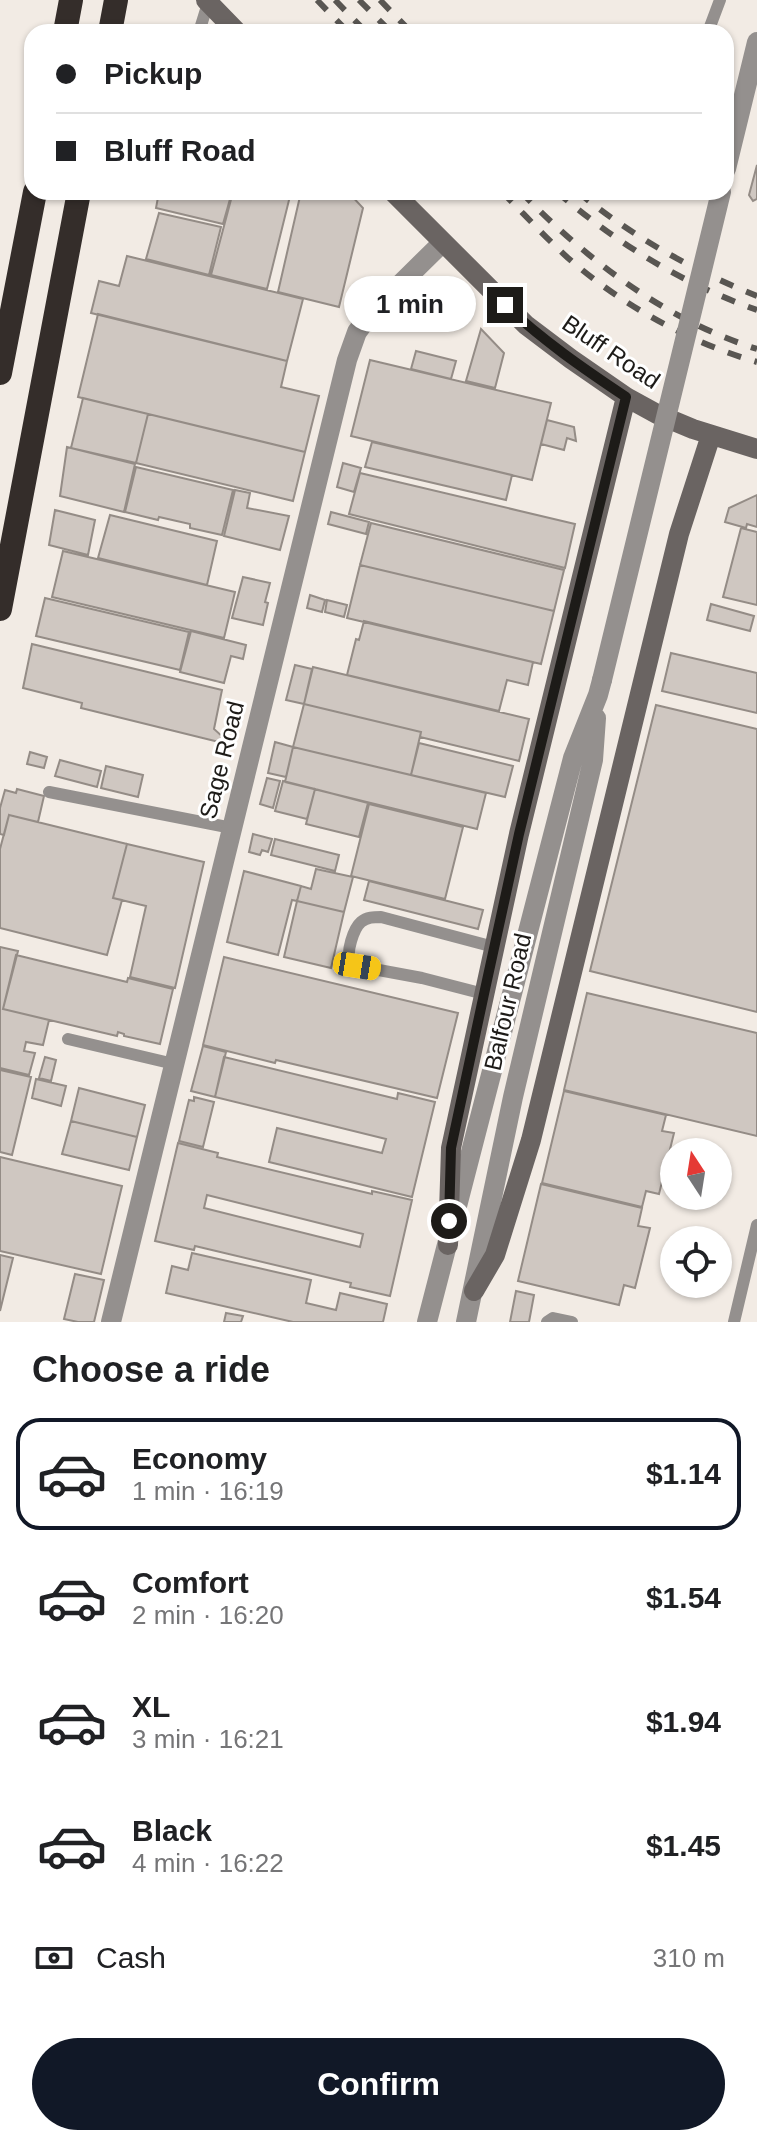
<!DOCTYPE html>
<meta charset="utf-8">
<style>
body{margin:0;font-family:Arial,sans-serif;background:#f6f6f6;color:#202124;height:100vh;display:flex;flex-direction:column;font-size:30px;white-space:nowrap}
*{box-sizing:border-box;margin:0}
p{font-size:26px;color:#757577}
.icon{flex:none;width:44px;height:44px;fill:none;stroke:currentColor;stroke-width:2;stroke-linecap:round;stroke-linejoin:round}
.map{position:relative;height:1322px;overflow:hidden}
.panel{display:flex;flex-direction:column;background:#fff;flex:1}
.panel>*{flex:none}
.banner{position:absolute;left:24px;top:24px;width:710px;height:176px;border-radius:24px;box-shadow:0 2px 6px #0004;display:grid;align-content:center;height:176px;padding:0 32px;background:#fff}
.needle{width:52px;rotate:348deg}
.buttons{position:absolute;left:660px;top:1138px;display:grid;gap:16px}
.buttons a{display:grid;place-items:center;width:72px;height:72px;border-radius:50%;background:#fff;box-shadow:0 2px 6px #0004;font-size:40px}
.end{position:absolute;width:36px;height:36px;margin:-18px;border:10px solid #1d1b18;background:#fff;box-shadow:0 0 0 4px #fff}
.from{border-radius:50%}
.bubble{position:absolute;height:56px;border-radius:28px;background:#fff;box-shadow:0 2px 6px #0004;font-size:26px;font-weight:800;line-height:56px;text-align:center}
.car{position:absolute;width:24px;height:48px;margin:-24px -12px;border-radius:10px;box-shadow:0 0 6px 2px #0007;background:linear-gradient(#f5c518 24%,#345 0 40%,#f5c518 0 76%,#345 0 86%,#f5c518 0)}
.banner b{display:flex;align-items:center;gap:28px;height:76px;font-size:30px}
.banner b+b{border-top:2px solid #e0e0e0}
.banner i{width:20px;height:20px;background:#202124}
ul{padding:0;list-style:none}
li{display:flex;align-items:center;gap:24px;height:112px;margin:0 16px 12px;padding:0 16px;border:4px solid transparent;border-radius:24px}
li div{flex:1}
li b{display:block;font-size:30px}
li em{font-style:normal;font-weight:800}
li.selected{border-color:#111827}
li>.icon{width:72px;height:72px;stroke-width:1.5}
h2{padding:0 32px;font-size:36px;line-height:96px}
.pay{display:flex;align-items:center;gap:20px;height:88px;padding:0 32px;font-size:30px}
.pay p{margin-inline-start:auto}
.primary-button{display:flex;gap:16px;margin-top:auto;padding:16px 32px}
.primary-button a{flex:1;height:92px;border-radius:48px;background:#111827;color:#fff;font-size:32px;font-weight:800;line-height:92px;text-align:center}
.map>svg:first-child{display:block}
.building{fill:#cfc7c1;stroke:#948c86;stroke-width:2;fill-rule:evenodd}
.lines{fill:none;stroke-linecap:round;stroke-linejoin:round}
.service{stroke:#94908e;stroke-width:12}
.minor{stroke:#94908e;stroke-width:20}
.secondary{stroke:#6a6462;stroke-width:20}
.motorway{stroke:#342d2a;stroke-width:24}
.rail{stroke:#595652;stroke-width:6;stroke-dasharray:14 14;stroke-linecap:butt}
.minor-bridge{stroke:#94908e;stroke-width:20}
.route{stroke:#1d1b18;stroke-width:10}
.labels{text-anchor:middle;stroke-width:6;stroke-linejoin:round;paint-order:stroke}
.street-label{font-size:24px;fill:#1d1b18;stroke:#fff}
</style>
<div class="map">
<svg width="757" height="1322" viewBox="0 0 757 1322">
<rect width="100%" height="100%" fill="#f2ebe4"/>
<path class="building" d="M757 165V199L753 201 749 195Z
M159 192H232L223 224 156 208Z
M233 192H291L267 289 211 275Z
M301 192H348L363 208 339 307 278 292Z
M159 213 221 227 209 275 146 259Z
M127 256 303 299 287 361 91 313 99 281 119 286Z
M98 314 287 361 281 387 319 396 305 452 78 397Z
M481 329 504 353 495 388 466 381Z
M416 351 456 361 451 379 411 369Z
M370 360 551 403 532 480 351 436Z
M83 398 148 414 136 463 71 448Z
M148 414 305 452 293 501 136 463Z
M547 420 574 427 576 441 567 438 564 450 541 444Z
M372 442 512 475 506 500 365 467Z
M67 447 135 464 124 512 60 496Z
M343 463 361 468 354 492 337 487Z
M136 467 233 490 222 535 190 528V524L159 517 158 520 125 512Z
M360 473 575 524 565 568 349 514Z
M235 490 250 493 247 508 289 516 280 550 224 536Z
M757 495V527L747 524 746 528 725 522 729 508Z
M55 510 95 520 88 555 49 545Z
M331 512 369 522 366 534 328 524Z
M110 515 217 541 207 585 98 558Z
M371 523 564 570 554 611 360 565Z
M741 528 757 532V605L723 597Z
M63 551 235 592 224 638 52 597Z
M360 565 554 611 541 664 347 618Z
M243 577 270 583 265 602 268 603 263 625 232 618Z
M310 595 325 600 322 612 307 608Z
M45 598 189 632 180 670 36 636Z
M327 600 347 605 344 617 325 612Z
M711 604 754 616 750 631 707 620Z
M364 621 533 662 528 685 507 680 499 711 347 675 356 639 359 640Z
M191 631 246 645 243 659 231 656 224 683 180 672Z
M32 644 222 690 214 729 224 738 223 743 81 708 82 703 23 688Z
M671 653 757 673V713L662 691Z
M295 665 312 669 304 704 286 700Z
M313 667 529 719 519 761 420 737 421 732 304 704Z
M304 704 421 732 411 775 293 747Z
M656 705 757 729V1012L590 971Z
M275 742 293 747 286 777 268 773Z
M419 743 513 766 505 797 411 775Z
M293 747 486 793 477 829 285 782Z
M30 752 47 757 44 768 27 764Z
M60 760 101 771 97 787 55 776Z
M106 766 143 775 138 797 101 788Z
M267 778 280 781 273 808 260 804Z
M283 781 315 789 307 819 275 811Z
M17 789 44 796 38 822 9 815 4 835 0 834V808L5 790 16 793Z
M315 789 368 803 359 837 306 824Z
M369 804 463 827 445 899 351 876Z
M9 815 127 844 113 898 122 900 107 955 0 928V849Z
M253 834 272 839 268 852 262 850 260 855 249 852Z
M275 839 339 855 335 871 271 855Z
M127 844 204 862 175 988 130 977 146 906 113 898Z
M316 869 353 877 344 912 297 901 301 886 311 889Z
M244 871 301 886 297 901 292 900 278 955 227 942Z
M369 881 483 910 478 929 364 900Z
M297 901 344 912 331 968 284 957Z
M0 947 18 951 3 1009 49 1020 43 1045 26 1042 24 1051 35 1053 29 1075 0 1068Z
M16 955 127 982 128 978 173 989 160 1044 124 1036V1034L118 1032 117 1036 3 1009Z
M224 957 458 1013 437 1098 276 1060 275 1063 203 1045Z
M587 993 757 1033V1136L564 1090Z
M203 1046 226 1052 215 1097 191 1091Z
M45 1057 56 1060 51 1081 39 1078Z
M224 1057 397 1099 398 1093 435 1102 412 1197 269 1162 277 1128 382 1153 386 1139 215 1097Z
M0 1070 31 1077 12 1155 0 1152Z
M36 1079 66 1086 61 1106 32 1098Z
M79 1088 145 1105 137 1137 71 1121Z
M564 1091 666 1115 662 1131 674 1133 659 1194 646 1191 642 1207 542 1183Z
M194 1097 214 1102 203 1147 179 1141 189 1100 194 1101Z
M71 1121 137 1137 129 1170 62 1154Z
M178 1143 218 1153 217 1157 372 1194V1191L412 1200 390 1296 350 1287 351 1283 195 1246 194 1250 155 1241ZM207 1195 363 1234 360 1247 204 1208Z
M0 1157 122 1186 101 1274 0 1251Z
M541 1184 642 1208 638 1226 650 1228 635 1288 624 1285 619 1305 518 1281Z
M192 1253 311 1280 306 1303 336 1310 340 1293 387 1304 383 1322H293L166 1293 172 1266 188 1270Z
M0 1255 13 1258 0 1311Z
M75 1274 104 1280 94 1322H78L64 1319Z
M516 1291 534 1295 529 1322H510Z
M226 1313 243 1316 241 1322H224Z"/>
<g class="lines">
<path class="service" d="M199 32 208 3
M708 32 720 0
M49 792 232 828
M484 994 422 978 357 966C355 965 353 964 351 962 345 953 354 928 361 922 367 917 374 917 381 917L494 947
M68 1039 174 1064
M547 1322 553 1318 572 1322
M734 1322 757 1225"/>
<path class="minor" d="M726 169 757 42
M111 1322 347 360 357 332 371 313 442 243
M427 1322 573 758 598 695 602 680
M466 1322 513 1097 593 760 596 718"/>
<path class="secondary" d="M206 0 237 32
M393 192 526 325 571 359 626 397 657 414 693 429 757 449
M448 1245 451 1148 519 834 626 397
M474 1291 495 1255 531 1140 679 534 711 435"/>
<path class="motorway" d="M65 32 71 0
M110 32 116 0
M0 373 35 192
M0 609 79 192"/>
<path class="rail" d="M317 0 348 32
M335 0 366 32
M359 0 391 32
M380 0 411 32
M502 192C524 214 545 237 568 258 622 305 688 342 757 362
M521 192C587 260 665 320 757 349
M557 192C618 244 681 283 757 310
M578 192C631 236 694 271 757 296"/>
<path class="minor-bridge" d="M602 680 721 192"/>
</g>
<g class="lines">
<path class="route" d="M449 1221 451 1148 484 994 519 834 626 397C584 369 542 340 505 305"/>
</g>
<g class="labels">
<g class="street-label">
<text transform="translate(611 352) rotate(34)" y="8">Bluff Road</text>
<text transform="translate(222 760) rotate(-76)" y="8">Sage Road</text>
<text transform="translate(508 1002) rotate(-77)" y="8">Balfour Road</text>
</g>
</g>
</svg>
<div class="buttons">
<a><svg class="needle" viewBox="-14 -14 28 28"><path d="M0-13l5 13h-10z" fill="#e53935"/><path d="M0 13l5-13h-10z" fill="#757577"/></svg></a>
<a><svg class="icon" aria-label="locate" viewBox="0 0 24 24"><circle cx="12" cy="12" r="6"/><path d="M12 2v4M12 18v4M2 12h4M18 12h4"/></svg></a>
</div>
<i class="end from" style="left:449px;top:1221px"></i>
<i class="end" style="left:505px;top:305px"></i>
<div class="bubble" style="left:344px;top:276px;width:132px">1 min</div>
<i class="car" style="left:357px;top:966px;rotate:99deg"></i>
<div class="banner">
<b><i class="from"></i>Pickup</b>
<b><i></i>Bluff Road</b>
</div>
</div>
<section class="panel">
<h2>Choose a ride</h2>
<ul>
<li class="selected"><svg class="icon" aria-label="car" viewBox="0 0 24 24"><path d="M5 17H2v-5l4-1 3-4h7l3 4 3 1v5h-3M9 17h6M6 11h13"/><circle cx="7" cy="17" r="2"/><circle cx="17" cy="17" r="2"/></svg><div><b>Economy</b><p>1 min · 16:19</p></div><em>$1.14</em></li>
<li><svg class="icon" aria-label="car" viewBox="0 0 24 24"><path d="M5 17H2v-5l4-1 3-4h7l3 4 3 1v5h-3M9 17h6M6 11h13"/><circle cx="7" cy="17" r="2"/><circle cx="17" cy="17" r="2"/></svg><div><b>Comfort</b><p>2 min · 16:20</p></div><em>$1.54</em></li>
<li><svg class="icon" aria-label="car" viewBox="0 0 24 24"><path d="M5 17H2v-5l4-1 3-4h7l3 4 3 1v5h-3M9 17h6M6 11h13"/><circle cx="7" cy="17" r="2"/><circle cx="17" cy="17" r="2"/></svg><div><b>XL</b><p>3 min · 16:21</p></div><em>$1.94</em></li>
<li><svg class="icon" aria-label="car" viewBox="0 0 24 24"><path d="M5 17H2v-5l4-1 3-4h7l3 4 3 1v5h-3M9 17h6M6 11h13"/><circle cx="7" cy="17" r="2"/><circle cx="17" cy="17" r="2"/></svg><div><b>Black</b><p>4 min · 16:22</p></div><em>$1.45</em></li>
</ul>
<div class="pay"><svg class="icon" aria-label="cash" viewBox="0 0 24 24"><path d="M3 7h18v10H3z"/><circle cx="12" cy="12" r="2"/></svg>Cash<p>310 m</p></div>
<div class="primary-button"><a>Confirm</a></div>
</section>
